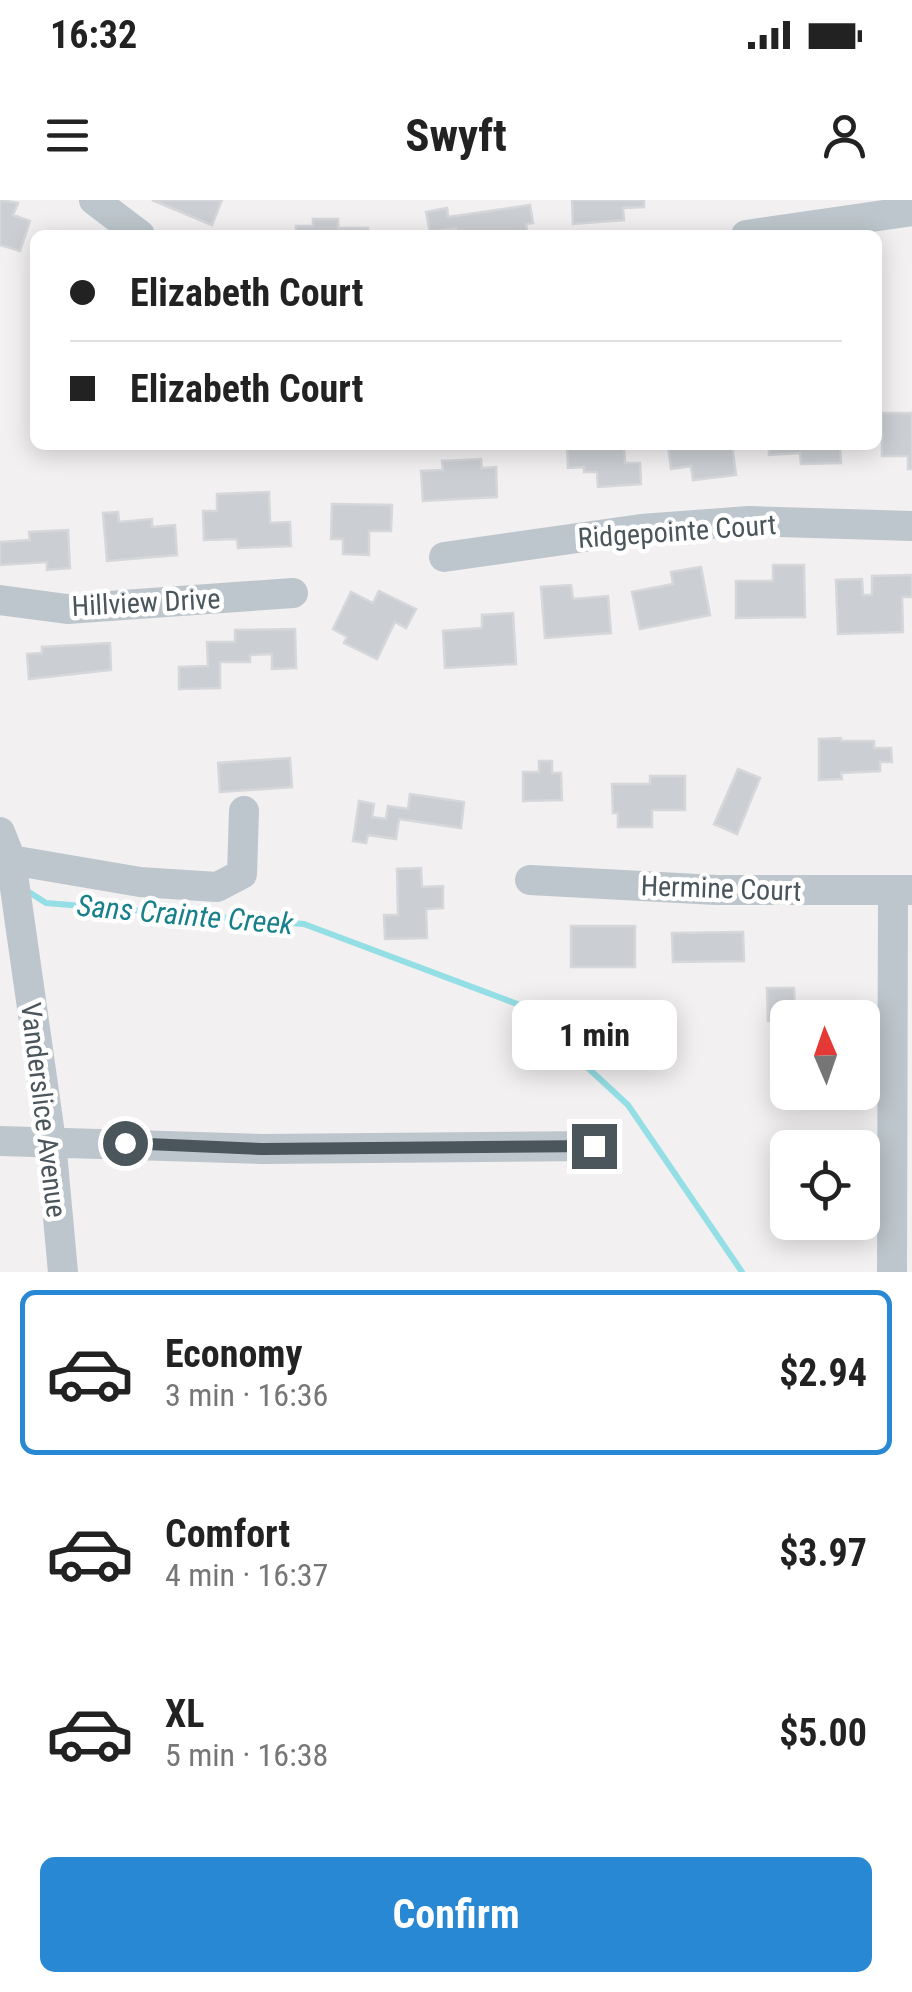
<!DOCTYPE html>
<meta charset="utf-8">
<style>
body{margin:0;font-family:"Roboto Condensed",sans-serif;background:#f6f6f6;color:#222;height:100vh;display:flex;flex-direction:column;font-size:38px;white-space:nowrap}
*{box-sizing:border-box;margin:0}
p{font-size:32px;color:#767676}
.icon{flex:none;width:55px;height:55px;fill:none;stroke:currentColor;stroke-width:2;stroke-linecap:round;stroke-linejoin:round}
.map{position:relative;height:1072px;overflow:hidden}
.panel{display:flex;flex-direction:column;background:#fff;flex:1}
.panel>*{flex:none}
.top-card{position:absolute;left:30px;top:30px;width:852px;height:220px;border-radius:15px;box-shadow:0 5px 25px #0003;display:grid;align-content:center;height:220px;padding:0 40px;background:#fff}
.needle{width:65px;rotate:358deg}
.fabs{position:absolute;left:770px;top:800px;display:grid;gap:20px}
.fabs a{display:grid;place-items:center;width:110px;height:110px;border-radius:15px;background:#fff;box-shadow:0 5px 25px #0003;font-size:50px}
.end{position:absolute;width:45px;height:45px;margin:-22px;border:12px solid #4a565c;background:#fff;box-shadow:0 0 0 5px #fff}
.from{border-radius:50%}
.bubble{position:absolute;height:70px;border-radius:15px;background:#fff;box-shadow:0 5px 25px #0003;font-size:32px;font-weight:700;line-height:70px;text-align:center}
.top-card b{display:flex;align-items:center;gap:35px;height:95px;font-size:38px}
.top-card b+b{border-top:2px solid #e0e0e0}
.top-card i{width:25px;height:25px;background:#222}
ul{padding:18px 0 0;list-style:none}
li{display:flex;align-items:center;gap:30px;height:165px;margin:0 20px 15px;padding:0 20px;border:5px solid transparent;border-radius:15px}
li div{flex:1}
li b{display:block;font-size:38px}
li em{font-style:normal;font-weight:700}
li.on{border-color:#2988d4}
li>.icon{width:90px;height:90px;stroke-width:1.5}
.primary-button{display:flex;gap:20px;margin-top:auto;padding:20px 40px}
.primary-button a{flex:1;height:115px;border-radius:15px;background:#2988d4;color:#fff;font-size:40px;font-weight:700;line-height:115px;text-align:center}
.status{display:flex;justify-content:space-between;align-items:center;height:70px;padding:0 50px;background:#fff;direction:ltr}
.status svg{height:28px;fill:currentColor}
header{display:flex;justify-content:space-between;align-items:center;height:130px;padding:0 40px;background:#fff;font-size:45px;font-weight:700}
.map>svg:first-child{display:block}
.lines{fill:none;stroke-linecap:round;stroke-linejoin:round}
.stream{stroke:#94dee5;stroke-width:6}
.building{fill:#cbced2;stroke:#d5d7db;stroke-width:2.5}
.minor{stroke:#bdc6cc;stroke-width:30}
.route{stroke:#4a565c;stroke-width:12}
.labels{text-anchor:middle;stroke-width:9;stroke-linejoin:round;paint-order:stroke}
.street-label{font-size:28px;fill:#4a565c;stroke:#fff}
.water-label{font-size:30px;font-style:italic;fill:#18808b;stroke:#fff}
</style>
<div class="status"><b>16:32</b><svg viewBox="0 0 49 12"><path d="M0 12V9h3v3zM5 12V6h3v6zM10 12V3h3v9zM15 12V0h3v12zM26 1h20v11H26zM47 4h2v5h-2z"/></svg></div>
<header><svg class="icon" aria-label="menu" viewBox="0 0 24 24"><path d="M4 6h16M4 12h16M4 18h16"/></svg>Swyft<svg class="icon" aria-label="person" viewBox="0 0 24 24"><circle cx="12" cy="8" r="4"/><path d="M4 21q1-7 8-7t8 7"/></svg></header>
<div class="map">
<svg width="912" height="1072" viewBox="0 0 912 1072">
<rect width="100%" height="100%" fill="#f2f0f1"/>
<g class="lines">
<path class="stream" d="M29 692 46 703 304 724 520 805 628 905 742 1072"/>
</g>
<path class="building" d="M0 0 18 3 13 15 30 21 20 51 0 45Z
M152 0H222L212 25Z
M572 0H644V7L623 8 624 20 573 24Z
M530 5 533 23 526 24 527 31 498 35H457L456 28 430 32 426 12 447 8 448 17Z
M313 19H338V28H368V35H296V26H313Z
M882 213H912V269H908V256H882Z
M567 245H624L625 263H640L641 284 598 287 597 272H584V267L568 268Z
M668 245H732L736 275 693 280 691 266 671 269Z
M769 245H840L841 263 801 264 800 253 769 255Z
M481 259 482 268 496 267 497 297 423 301 421 271 443 270 442 261Z
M269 292 270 323 290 322 291 346 238 348 237 339 204 340 203 311H217V294Z
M332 304 392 305 391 331H369V355L343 354V339H331Z
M118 312 119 322 152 319V327L175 325 177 355 107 361 103 313Z
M68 330 70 368 47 370V362L0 365V342L30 340 29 332Z
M773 365H804L805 417 736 418V381H773Z
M701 367 710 415 640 429 632 392 673 384 671 372Z
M912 375V397H902L903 432 838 434 836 380 862 379 863 395H872V376Z
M571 385 573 399 608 396 611 433 545 438 541 387Z
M379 391 416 409 406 428 395 422 377 459 344 443 347 437 333 429 351 392 373 403Z
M513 413 516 464 445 468 443 431 482 428V415Z
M295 429 296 468 272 469V454L250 455V462H220V488L179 489V467L208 466 207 442H235V430Z
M110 443 111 470 29 479 27 454 42 453V447Z
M841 538V541H874V548H891L892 562H880V571L841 573 842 579 819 580V539Z
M290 558 292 587 220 592 218 563Z
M539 561H552V573H561L562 600 523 601V572H539Z
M738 569 760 578 737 634 714 624Z
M650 576H685V610H652V627H618V613H613L612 584H650Z
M410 594 464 602 461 628 399 619 396 639 368 635 366 643 353 641 359 601 374 604 372 617 386 619 388 606 408 609Z
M421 668 422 687 443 686V708L426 709 427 738 385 739 384 715H398L397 669Z
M571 726H635V767H571Z
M743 732 744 761 673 762 672 733Z
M767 788H794L795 816H829L788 818V864H784V821H768Z"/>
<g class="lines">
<path class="minor" d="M94 0 140 35
M746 35 912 11
M444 357 641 329 749 321 912 326
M0 400 67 409 293 393
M0 632 11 660 51 941 63 1072
M11 660 140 682 217 687 242 674 244 611
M530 680 716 690H912
M0 941 262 949 594 946
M892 1072 893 691"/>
</g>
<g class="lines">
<path class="route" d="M125 943 262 949 594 946"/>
</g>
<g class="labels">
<g class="street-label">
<text transform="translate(677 331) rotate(-4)" y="10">Ridgepointe Court</text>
<text transform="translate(146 402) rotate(-3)" y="10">Hillview Drive</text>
<text transform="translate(721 688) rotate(2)" y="10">Hermine Court</text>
<text transform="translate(44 910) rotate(83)" y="10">Vanderslice Avenue</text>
</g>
<g class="water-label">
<text transform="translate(185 715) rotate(5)" y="10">Sans Crainte Creek</text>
</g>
</g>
</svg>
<div class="fabs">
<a><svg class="needle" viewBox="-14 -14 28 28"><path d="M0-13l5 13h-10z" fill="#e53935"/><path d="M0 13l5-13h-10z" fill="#767676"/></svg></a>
<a><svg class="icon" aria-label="locate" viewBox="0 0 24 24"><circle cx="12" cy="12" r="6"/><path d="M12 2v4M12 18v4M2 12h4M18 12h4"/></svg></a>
</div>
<i class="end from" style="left:125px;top:943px"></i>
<i class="end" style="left:594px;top:946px"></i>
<div class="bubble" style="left:512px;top:800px;width:165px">1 min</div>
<div class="top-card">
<b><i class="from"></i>Elizabeth Court</b>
<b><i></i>Elizabeth Court</b>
</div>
</div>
<section class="panel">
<ul>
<li class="on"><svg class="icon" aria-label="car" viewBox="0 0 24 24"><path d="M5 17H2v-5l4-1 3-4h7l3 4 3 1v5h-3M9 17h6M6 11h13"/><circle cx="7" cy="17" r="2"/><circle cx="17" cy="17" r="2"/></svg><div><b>Economy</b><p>3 min · 16:36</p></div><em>$2.94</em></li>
<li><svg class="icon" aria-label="car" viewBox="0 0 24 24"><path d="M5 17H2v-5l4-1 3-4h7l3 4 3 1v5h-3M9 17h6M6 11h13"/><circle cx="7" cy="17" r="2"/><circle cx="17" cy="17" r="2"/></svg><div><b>Comfort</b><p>4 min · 16:37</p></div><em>$3.97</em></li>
<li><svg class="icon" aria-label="car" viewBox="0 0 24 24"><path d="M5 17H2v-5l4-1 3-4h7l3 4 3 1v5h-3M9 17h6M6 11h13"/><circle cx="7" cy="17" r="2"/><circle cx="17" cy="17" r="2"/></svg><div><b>XL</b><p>5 min · 16:38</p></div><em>$5.00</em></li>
</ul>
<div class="primary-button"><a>Confirm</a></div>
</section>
